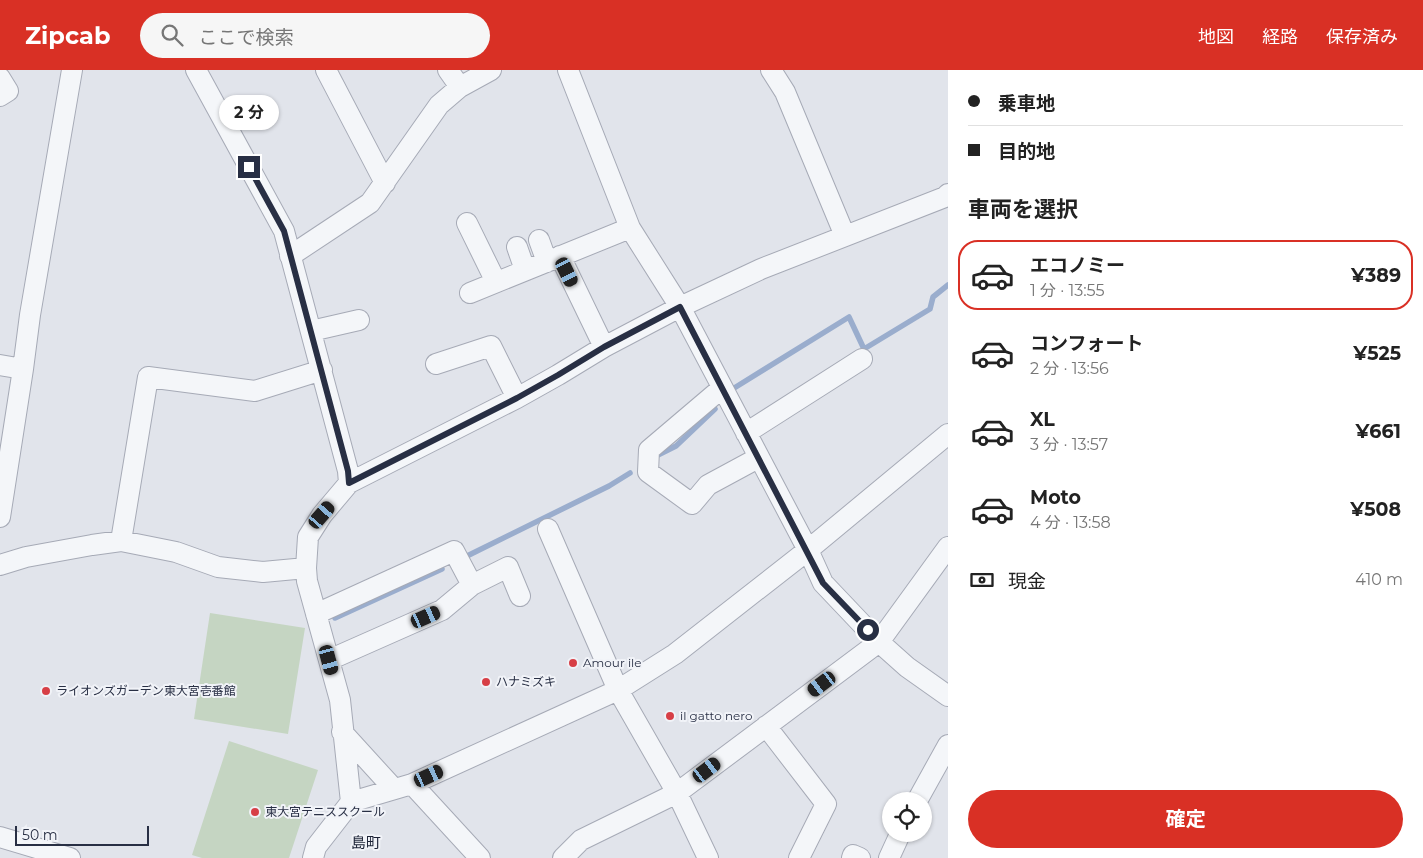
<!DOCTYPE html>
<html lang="ja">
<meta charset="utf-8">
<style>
body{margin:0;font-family:Montserrat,"Noto Sans JP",sans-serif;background:#f6f6f6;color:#222;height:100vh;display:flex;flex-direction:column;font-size:19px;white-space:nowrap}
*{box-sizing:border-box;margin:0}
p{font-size:16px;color:#767676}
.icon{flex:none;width:28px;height:28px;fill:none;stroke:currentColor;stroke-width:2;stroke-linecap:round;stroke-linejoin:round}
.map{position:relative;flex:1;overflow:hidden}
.details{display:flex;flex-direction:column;background:#fff;width:475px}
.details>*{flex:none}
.top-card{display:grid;align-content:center;height:110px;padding:0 20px;background:#fff}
.controls{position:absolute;left:882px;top:722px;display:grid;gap:10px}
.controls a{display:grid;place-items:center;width:50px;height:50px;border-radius:50%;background:#fff;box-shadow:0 1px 4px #0004;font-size:25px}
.scale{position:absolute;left:15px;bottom:12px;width:134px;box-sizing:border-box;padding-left:5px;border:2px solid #282f44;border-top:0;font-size:14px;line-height:18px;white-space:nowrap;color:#282f44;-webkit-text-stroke:4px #f1f3f8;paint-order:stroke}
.end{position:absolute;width:22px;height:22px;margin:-11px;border:6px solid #282f44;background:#fff;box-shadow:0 0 0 2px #fff}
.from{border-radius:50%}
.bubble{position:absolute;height:35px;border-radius:18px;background:#fff;box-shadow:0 1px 4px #0004;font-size:16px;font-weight:700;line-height:35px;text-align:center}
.car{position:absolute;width:15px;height:30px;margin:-15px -8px;border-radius:6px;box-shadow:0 0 4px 1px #0007;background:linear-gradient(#222 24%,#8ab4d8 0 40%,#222 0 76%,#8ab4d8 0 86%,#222 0)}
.top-card b{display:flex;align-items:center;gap:18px;height:48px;font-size:19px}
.top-card b+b{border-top:1px solid #e0e0e0}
.top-card i{width:12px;height:12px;background:#222}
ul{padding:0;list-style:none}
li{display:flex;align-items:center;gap:15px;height:70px;margin:0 10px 8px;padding:0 10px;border:2px solid transparent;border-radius:20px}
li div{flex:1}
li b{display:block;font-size:19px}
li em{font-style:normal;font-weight:700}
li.active{border-color:#d93025}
li>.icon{width:45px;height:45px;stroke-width:1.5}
h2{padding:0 20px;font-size:22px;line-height:60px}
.pay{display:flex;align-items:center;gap:12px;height:55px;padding:0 20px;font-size:19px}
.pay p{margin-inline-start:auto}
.button{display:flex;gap:10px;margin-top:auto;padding:10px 20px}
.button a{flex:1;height:58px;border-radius:30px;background:#d93025;color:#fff;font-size:20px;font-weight:700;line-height:58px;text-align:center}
header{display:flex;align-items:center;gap:30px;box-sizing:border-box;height:70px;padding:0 25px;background:#d93025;color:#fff}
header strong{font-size:24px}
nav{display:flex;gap:28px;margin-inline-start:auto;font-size:18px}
.search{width:350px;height:45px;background:#f6f6f6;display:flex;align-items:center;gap:12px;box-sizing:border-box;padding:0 18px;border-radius:28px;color:#767676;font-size:19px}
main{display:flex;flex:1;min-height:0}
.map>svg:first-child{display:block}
.green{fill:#c5d5c2}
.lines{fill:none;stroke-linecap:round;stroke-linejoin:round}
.stream{stroke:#9aadcd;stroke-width:5.5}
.minor-casing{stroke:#a6aab6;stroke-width:22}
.minor{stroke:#f4f6f9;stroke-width:20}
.route{stroke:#282f44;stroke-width:6}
.poi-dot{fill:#d73f46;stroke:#f1f3f8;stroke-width:2}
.labels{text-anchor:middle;stroke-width:4;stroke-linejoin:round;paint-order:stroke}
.poi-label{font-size:12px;fill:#282f44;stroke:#f1f3f8;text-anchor:start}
.quarter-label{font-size:15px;fill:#1b2135;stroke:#f1f3f8}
</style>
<header>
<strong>Zipcab</strong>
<div class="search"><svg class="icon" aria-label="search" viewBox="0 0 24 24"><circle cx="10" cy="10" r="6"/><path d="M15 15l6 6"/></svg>ここで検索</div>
<nav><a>地図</a><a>経路</a><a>保存済み</a></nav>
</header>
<main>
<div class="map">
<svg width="948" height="788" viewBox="0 0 948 788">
<rect width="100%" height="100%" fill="#e1e4eb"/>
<path class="green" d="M210 543 305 558 288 664 194 649Z
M229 671 318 700 289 788H202L192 785Z"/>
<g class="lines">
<path class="stream" d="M731 320 849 247 864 279 930 239 933 227 948 215
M658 385 676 376 715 339
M467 486 609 416 630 403
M335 548 442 499"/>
<defs>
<path id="minor" d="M196 0 284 161 348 401 349 413
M326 0 385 113
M448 0 460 17
M568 0 630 158 680 237 808 480 823 513 879 572 907 597 948 626
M771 0 785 22 845 166
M0 8 8 21 0 26
M467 153 496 212
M539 170 547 192
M517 177 525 200
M290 186 370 133 439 35 460 17 491 0
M560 186 604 277
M470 223 630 158
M311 261 359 250
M436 294 491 276 517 328
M0 295 23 299
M722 318 649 380 648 402 692 434 708 415 758 388
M746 363 862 289
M0 447 23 299 30 245 72 0
M548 459 618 620 677 723 879 572 948 477
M121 471 148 307 255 321 322 300
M0 495 26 487 92 475 121 471 176 482 218 497 263 502 306 498
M472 515 508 497 520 526
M316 544 454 481 472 515 442 540 329 590
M766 656 826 734 799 788
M342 662 394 719
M412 714 480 788
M917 731 948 675
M351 732 412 714 618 620 675 584 808 480 948 364
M0 767 70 788
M313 788 316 777 351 732 340 630 307 511 306 498 308 467 322 445 349 413 517 328 558 305 604 277 680 237 761 199 945 127 948 124
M563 788 581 770 677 723 708 788
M852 788 853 785 860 788
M889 788 900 764"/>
</defs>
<use href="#minor" class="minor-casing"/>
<use href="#minor" class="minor"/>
</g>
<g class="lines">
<path class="route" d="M249 97 284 161 348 401 349 413 517 328 558 305 604 277 680 237 823 513 868 560"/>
</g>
<g class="poi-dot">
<circle cx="573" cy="593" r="5"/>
<circle cx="486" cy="612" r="5"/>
<circle cx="46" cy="621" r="5"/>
<circle cx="670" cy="646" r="5"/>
<circle cx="255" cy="742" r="5"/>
</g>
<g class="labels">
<g class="poi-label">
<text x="583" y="597">Amour ile</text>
<text x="496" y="616">ハナミズキ</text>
<text x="56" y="625">ライオンズガーデン東大宮壱番館</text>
<text x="680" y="650">il gatto nero</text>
<text x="265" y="746">東大宮テニススクール</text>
</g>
<g class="quarter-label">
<text x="366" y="778">島町</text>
</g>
</g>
</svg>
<div class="controls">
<a><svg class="icon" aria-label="locate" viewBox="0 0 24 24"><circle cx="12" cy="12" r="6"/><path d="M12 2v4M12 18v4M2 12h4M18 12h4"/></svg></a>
</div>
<div class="scale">50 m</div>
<i class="end from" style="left:868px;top:560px"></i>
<i class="end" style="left:249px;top:97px"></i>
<div class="bubble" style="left:219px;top:25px;width:60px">2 分</div>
<i class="car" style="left:567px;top:202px;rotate:154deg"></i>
<i class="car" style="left:322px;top:445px;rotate:41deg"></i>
<i class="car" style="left:426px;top:547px;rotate:66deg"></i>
<i class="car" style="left:329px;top:590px;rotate:165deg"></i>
<i class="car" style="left:822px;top:614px;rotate:233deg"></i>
<i class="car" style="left:707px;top:700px;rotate:53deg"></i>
<i class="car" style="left:429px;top:706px;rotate:65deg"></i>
</div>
<section class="details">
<div class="top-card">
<b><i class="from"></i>乗車地</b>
<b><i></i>目的地</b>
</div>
<h2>車両を選択</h2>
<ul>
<li class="active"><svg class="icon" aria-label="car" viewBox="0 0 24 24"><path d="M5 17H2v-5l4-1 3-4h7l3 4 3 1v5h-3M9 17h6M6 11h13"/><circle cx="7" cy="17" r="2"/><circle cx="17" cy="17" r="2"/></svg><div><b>エコノミー</b><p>1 分 · 13:55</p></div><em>¥389</em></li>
<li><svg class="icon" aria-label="car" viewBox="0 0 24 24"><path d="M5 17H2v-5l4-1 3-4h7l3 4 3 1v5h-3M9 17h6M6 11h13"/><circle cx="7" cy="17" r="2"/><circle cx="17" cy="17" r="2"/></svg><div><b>コンフォート</b><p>2 分 · 13:56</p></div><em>¥525</em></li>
<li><svg class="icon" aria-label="car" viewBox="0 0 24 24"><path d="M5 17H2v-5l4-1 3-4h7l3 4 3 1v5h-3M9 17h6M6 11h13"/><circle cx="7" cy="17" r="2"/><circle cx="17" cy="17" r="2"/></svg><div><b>XL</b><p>3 分 · 13:57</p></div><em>¥661</em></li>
<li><svg class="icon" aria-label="car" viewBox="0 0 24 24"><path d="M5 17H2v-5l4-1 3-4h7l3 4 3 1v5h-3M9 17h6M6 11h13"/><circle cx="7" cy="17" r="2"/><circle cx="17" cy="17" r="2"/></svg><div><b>Moto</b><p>4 分 · 13:58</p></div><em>¥508</em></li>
</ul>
<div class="pay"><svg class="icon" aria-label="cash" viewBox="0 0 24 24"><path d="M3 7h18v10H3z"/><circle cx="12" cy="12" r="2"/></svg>現金<p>410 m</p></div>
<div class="button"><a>確定</a></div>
</section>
</main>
